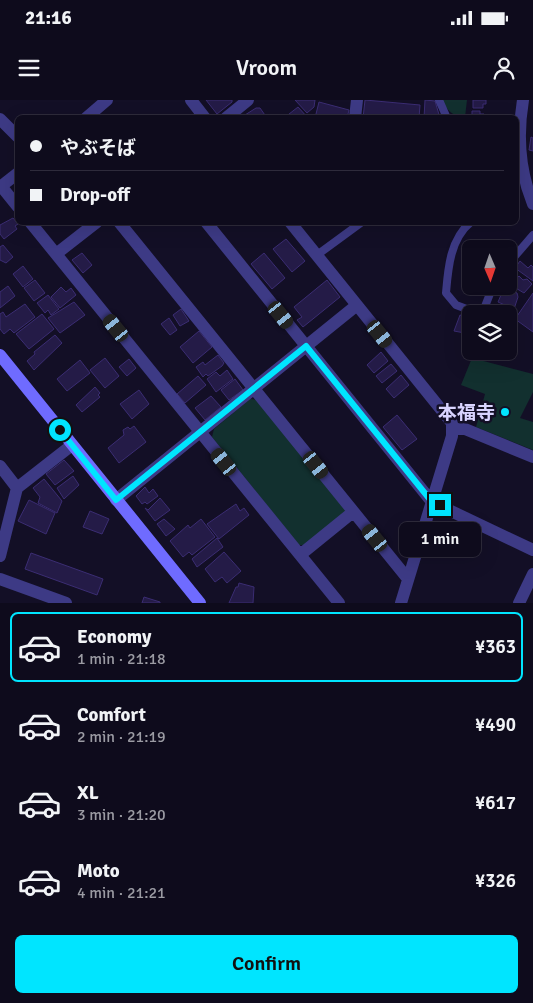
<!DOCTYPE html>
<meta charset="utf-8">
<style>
body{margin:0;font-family:Signika,"Noto Sans JP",sans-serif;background:#1c1929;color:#f1f3f6;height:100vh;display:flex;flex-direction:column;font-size:19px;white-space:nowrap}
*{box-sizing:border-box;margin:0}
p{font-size:16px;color:#9b9ba3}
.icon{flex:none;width:28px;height:28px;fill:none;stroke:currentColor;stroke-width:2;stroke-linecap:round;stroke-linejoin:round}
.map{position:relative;height:503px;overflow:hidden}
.side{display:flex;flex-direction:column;background:#0e0b1c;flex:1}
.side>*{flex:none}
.banner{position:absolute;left:15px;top:15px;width:504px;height:110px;border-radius:8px;box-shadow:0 5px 20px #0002,0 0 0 1px #2e2b3b;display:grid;align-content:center;height:110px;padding:0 15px;background:#0e0b1c}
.needle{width:32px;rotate:178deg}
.tools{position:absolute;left:462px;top:140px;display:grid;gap:10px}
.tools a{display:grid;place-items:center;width:55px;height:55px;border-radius:8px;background:#0e0b1c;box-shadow:0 5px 20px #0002,0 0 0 1px #2e2b3b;font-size:25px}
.end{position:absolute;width:22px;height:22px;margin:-11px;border:6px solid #00e5ff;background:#111;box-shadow:0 0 0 2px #111}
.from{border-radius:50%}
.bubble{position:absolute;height:35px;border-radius:8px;background:#0e0b1c;box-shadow:0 5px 20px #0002,0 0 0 1px #2e2b3b;font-size:16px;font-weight:600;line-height:35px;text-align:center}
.car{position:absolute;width:15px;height:30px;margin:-15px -8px;border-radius:6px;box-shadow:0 0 4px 1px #0007;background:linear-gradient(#222 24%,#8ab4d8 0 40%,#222 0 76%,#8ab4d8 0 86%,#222 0)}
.banner b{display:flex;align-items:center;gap:18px;height:48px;font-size:19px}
.banner b+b{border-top:1px solid #2e2b3b}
.banner i{width:12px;height:12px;background:#f1f3f6}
ul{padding:9px 0 0;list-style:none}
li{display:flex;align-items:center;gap:15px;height:70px;margin:0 10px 8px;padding:0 5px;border:2px solid transparent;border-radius:8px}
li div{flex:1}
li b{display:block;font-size:19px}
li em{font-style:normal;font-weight:600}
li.selected{border-color:#00e5ff}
li>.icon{width:45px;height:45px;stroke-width:1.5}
.primary-button{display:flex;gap:10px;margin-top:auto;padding:10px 15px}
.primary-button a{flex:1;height:58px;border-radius:8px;background:#00e5ff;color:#111;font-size:20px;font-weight:600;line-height:58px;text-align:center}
.status{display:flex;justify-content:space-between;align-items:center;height:35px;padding:0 25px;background:#0e0b1c;direction:ltr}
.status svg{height:14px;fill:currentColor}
header{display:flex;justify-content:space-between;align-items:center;height:65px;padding:0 15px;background:#0e0b1c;font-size:22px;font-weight:600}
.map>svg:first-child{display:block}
.green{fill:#12302f}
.building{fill:#241b47;stroke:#3b2d73}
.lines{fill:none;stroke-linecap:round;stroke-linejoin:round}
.lane{stroke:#3d3a85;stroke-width:8}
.street{stroke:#3d3a85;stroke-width:12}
.secondary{stroke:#6f6bff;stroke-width:12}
.route{stroke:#00e5ff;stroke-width:6}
.poi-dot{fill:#00e5ff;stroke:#130f26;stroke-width:2}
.labels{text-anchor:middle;stroke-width:5;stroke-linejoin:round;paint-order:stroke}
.poi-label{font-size:19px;font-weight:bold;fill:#d9d4ff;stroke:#130f26;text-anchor:end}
</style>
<div class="status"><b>21:16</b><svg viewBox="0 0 49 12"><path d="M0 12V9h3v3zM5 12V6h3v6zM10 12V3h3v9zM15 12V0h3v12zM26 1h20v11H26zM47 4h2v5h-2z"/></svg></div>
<header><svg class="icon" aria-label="menu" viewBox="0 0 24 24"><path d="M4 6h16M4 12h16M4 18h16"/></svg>Vroom<svg class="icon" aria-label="person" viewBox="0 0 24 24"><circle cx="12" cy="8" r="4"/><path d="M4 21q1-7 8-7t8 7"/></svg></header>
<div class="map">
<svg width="533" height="503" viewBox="0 0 533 503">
<rect width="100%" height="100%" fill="#130f26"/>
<path class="green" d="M441 0H467L465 17C452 17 448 10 441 0Z
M472 258 533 274V292L520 318 533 322V350L476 327 485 294 461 285Z
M250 299 258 300 345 408V415L308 445H299L212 337 214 329Z"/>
<path class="building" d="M206 0H232V2L217 14Z
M295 0H315L314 7 307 13Z
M365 0 420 5 419 18H363Z
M425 0 435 1 440 18H424Z
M473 0H486V4H483V8H473Z
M319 2 349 10 347 18H315Z
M298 7 308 18H284Z
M256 8H260L267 18H245V15Z
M472 11H480V14H484V18H472Z
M531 37 533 38V51L529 50Z
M13 118 18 124 15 126 17 129 4 139 0 134V125Z
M286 139 305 161 292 172 273 149Z
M3 145 13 157 6 163 0 160V147Z
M82 153 92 165 83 173 72 160Z
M264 153 285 178 272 189 251 164Z
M520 161 528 168 531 165 533 167V181L515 168Z
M23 166 33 179 23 187 13 174Z
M513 174 517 178 519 176 523 180 527 179 532 184 524 193 509 184V178Z
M35 180 45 193 34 201 24 188Z
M327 180 340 197 303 227 297 220 302 217 294 207Z
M8 186 15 196 0 208V192Z
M61 187 66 192 71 188 76 195 60 208 51 197Z
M504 188 517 193 518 197 514 209 498 202Z
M533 193V232L515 219Z
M48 195 59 209 51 215 48 210 45 213 37 203Z
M74 202 85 215 60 233 48 218Z
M25 204 35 217 14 233 10 229 4 234 0 229V214L3 212 6 217Z
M502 206 512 210 509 219V214H495L496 210 500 212Z
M181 209 189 221 180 226 173 215Z
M42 214 54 229 29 249 16 234Z
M460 215 471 219 470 234 454 231Z
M169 218 177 230 170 235 161 224Z
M199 231 212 247 193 263 180 247Z
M55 235 62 243 34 270 27 261 35 254 34 252Z
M381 252 388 261 374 273 367 265Z
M218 255 224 263 222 266 208 276 206 274 203 277 196 267 203 262 205 265Z
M105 258 119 276 105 288 90 270Z
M129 259 136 268 127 276 119 267Z
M80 260 90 273 67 291 57 279Z
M391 264 397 271 382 283 376 276Z
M227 270 233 279 216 292 207 279 216 272 220 276Z
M401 275 409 285 394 298 386 289Z
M198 276 206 285 185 303 177 294Z
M235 279 243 290 229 300 221 290Z
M95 287 100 293 98 295 100 297 82 312 76 305Z
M139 290 149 304 132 319 120 304Z
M211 296 221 307 205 320 195 308Z
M397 315 417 339 402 350 383 327Z
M134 326 146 342 119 363 108 348 124 335 123 330 128 327 130 329Z
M64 360 74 371 55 385 46 374Z
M73 376 79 385 64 399 57 388Z
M44 379 62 401 57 413 38 403 40 397 33 388Z
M145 387 149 393 153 389 158 396 147 404 145 402 142 404 136 396Z
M160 398 170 410 155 421 145 408 148 410Z
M29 400 55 413 46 434 18 421Z
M236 404 240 411 244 408 249 415 219 439 207 424Z
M90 411 109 419 102 434 83 427Z
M164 419 175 429 166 436 157 424Z
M201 419 215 437 192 455 189 452 183 457 170 441 188 425 190 428Z
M217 438 223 447 197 467 192 459Z
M224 452 241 471 227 483 222 477 215 482 205 469Z
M31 453 103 479 97 495 25 469Z
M239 483 254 487 253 503H229L236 487H238Z
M144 497 160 502V503H142Z"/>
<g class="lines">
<path class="lane" d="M439 0 447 18
M471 122C450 139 448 169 446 193L456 205 480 214
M317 155 362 122
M509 163 533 135
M482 214 493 186"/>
<path class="street" d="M191 0 205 18
M523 0C517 36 519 70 533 104
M86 18 107 0
M226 18 248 0
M355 18 357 0
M0 19 18 37
M1 86 18 107
M0 87 18 73
M30 122 339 503
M119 122 408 479
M206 122 432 402 533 450
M290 122 452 323V336L401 503
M56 154 97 122
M452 329H465L533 357
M0 366 17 388 0 456
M17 388 72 345
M116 400 357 205
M300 455 353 412
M0 479 66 503
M519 503 533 474"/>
<path class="secondary" d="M0 255 200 503"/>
</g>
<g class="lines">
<path class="route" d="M60 330 116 400 306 246 432 402 440 405"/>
</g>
<circle class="poi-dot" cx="505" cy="312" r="5"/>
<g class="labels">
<g class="poi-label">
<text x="495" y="319">本福寺</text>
</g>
</g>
</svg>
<div class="tools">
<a><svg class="needle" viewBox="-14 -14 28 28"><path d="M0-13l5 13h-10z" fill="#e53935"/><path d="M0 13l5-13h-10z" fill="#9b9ba3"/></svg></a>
<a><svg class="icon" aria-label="layers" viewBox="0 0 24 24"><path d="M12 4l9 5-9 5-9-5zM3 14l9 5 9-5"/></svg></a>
</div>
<i class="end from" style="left:60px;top:330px"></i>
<i class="end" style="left:440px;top:405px"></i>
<div class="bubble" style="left:399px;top:422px;width:82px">1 min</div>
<i class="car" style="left:281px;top:215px;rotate:141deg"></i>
<i class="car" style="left:116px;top:228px;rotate:321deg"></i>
<i class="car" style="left:380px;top:234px;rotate:141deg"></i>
<i class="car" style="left:224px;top:362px;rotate:321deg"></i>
<i class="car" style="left:316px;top:365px;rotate:141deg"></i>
<i class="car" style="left:375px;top:438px;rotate:321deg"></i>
<div class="banner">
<b><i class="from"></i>やぶそば</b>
<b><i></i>Drop-off</b>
</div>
</div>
<section class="side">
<ul>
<li class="selected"><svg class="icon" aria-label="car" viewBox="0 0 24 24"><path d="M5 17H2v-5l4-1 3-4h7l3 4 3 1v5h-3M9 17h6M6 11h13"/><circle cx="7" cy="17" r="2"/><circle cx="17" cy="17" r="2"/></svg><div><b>Economy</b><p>1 min · 21:18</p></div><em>¥363</em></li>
<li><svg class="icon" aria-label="car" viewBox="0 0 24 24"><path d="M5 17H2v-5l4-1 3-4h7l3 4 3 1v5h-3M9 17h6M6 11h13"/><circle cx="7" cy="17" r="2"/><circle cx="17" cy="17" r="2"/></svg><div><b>Comfort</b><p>2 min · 21:19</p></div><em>¥490</em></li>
<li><svg class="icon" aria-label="car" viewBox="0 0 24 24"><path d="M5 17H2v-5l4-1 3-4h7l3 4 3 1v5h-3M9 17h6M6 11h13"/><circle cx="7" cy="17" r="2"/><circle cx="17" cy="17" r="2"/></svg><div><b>XL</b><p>3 min · 21:20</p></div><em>¥617</em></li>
<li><svg class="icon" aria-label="car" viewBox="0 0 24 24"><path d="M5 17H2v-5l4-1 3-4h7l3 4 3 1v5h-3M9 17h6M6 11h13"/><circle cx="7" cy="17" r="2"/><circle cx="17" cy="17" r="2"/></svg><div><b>Moto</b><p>4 min · 21:21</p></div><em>¥326</em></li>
</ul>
<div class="primary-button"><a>Confirm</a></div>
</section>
